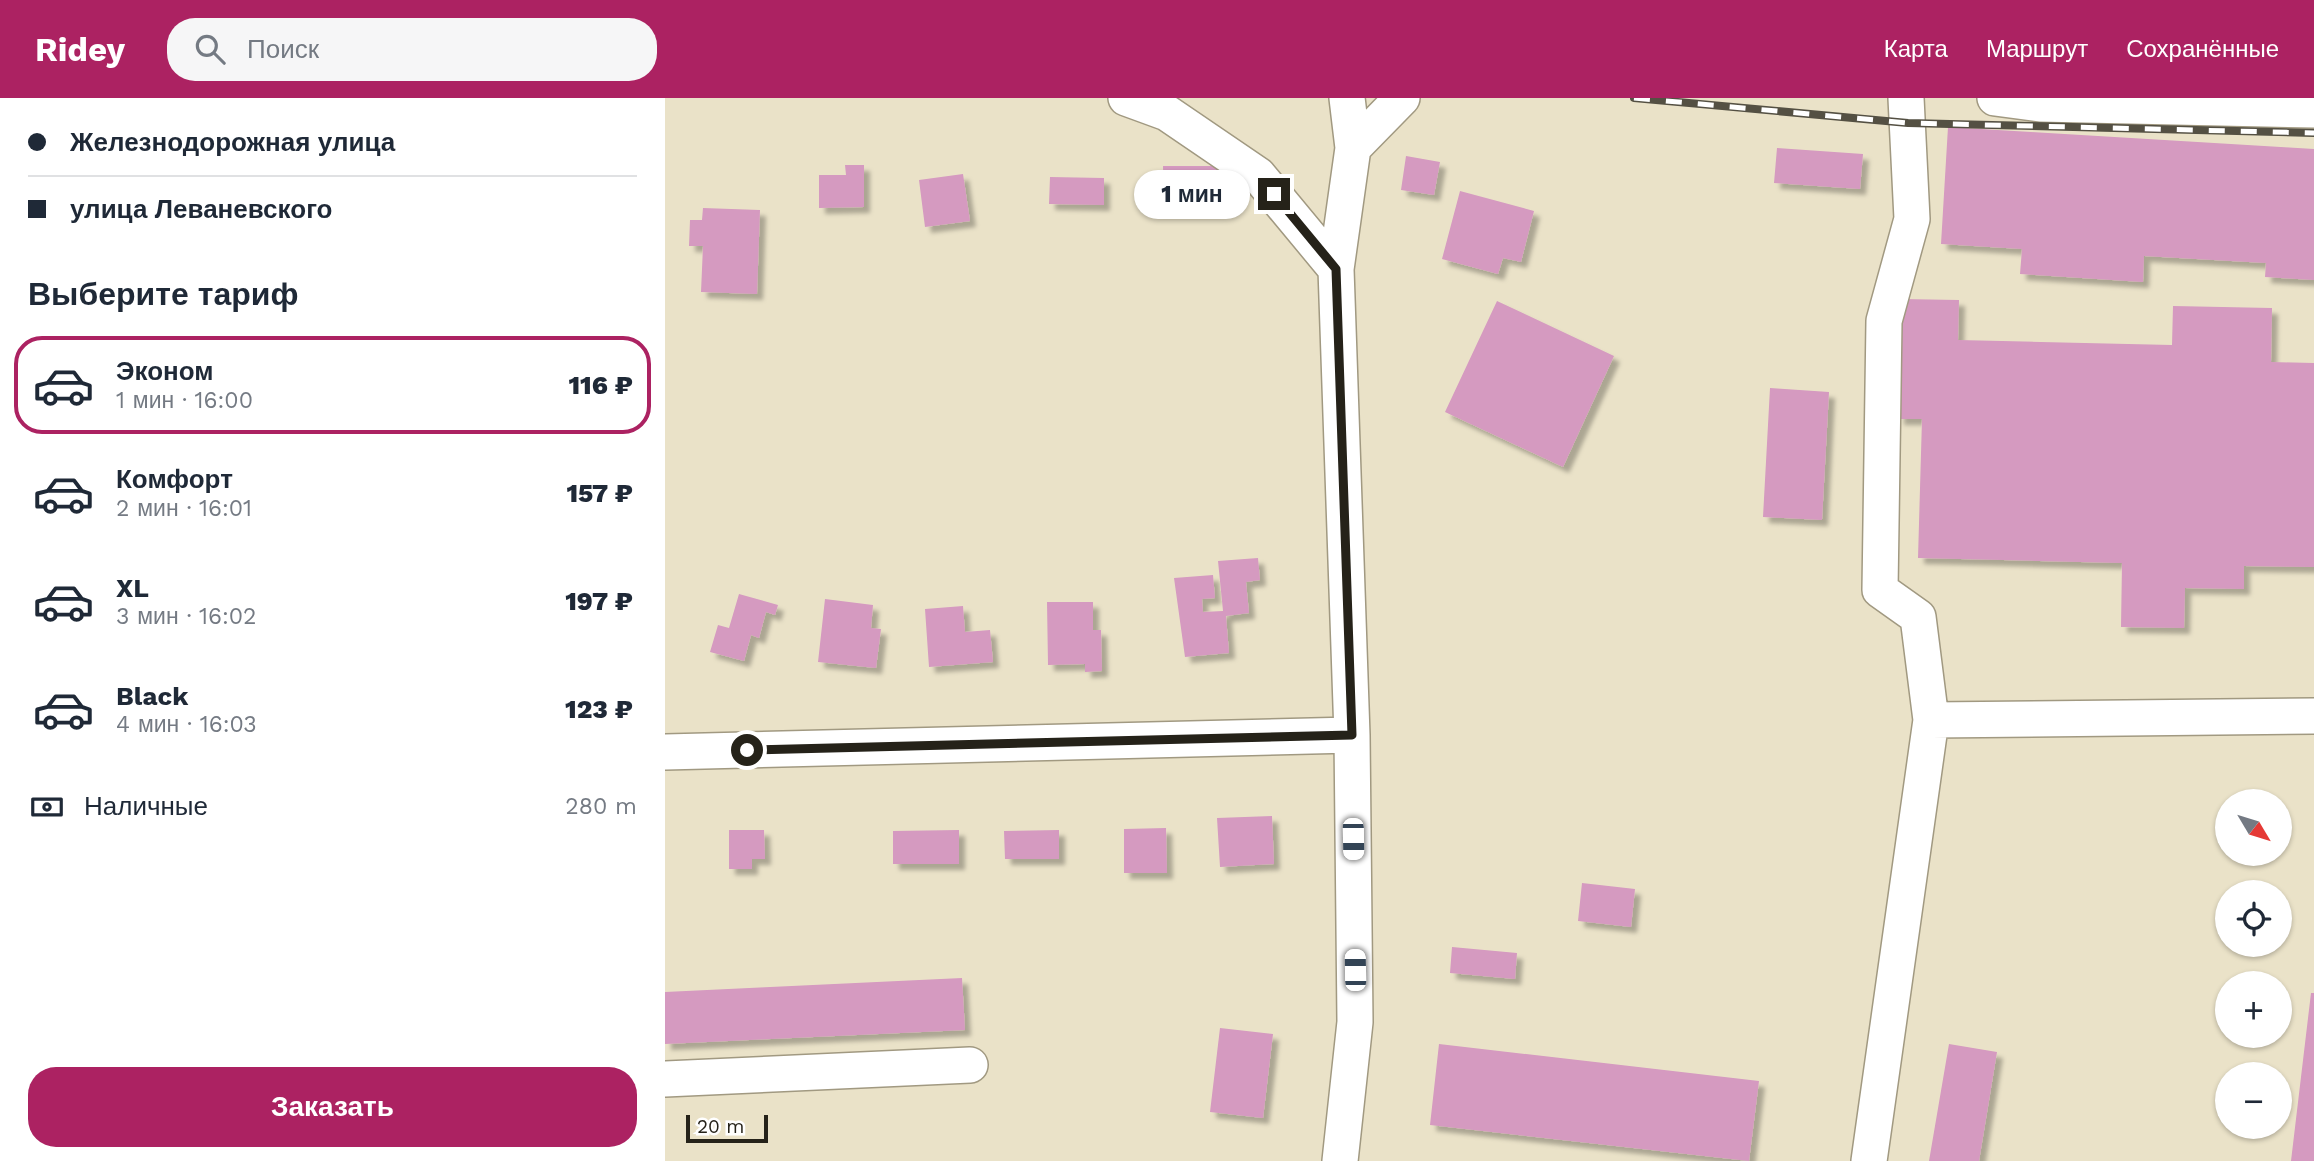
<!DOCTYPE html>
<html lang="ru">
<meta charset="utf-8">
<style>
body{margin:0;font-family:"Work Sans",sans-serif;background:#f6f6f7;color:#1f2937;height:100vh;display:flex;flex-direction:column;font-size:26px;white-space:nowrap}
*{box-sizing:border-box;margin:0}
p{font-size:23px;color:#747a83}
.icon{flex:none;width:38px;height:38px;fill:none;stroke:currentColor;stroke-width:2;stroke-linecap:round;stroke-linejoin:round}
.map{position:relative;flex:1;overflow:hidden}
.side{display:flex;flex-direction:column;background:#fff;width:665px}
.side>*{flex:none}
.hud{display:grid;align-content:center;height:154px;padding:0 28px;background:#fff}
.needle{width:46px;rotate:128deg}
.fabs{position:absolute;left:1550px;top:691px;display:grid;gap:14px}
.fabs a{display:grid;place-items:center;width:77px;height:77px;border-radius:50%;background:#fff;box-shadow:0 2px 5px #0004;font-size:35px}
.scale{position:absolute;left:21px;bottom:18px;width:82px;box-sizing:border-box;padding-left:7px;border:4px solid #252219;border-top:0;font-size:19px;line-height:24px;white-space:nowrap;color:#252219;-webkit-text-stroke:5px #fff;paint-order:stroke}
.end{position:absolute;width:32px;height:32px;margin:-16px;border:9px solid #252219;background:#fff;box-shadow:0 0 0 4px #fff}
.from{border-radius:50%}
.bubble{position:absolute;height:49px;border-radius:24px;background:#fff;box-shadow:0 2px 5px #0004;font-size:23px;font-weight:800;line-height:49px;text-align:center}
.car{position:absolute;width:21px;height:42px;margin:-21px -10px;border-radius:9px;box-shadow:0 0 5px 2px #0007;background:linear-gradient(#fff 24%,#345 0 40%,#fff 0 76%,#345 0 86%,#fff 0)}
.hud b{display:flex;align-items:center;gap:24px;height:66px;font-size:26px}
.hud b+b{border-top:2px solid #e0e1e3}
.hud i{width:18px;height:18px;background:#1f2937}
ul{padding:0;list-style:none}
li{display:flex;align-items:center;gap:21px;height:98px;margin:0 14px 10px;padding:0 14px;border:4px solid transparent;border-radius:28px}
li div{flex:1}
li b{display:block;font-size:26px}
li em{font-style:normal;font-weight:800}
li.current{border-color:#ac2262}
li>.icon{width:63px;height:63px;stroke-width:1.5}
h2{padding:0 28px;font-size:32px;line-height:84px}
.pay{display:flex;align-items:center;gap:18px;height:77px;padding:0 28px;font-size:26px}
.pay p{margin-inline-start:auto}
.primary-button{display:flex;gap:14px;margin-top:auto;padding:14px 28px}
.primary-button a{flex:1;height:80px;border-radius:28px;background:#ac2262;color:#fff;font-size:28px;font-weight:800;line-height:80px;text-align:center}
header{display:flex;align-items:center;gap:42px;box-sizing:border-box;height:98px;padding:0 35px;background:#ac2262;color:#fff}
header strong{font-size:33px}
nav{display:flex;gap:38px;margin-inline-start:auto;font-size:24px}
.search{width:490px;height:63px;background:#f6f6f7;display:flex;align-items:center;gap:18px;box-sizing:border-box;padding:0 24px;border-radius:28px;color:#747a83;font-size:26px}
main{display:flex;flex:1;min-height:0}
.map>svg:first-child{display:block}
.building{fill:#d59ac0;filter:url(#shadow)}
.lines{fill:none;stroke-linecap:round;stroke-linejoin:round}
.minor-casing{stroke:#a19981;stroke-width:38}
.minor{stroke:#fff;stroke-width:35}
.rail-casing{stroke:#545043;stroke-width:8}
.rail{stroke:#fff;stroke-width:5;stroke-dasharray:16;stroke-linecap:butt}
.route{stroke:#252219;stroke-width:9}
</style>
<header>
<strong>Ridey</strong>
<div class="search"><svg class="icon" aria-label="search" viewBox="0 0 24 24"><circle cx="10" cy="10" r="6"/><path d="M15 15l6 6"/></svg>Поиск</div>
<nav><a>Карта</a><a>Маршрут</a><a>Сохранённые</a></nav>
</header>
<main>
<section class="side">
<div class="hud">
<b><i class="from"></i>Железнодорожная улица</b>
<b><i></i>улица Леваневского</b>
</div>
<h2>Выберите тариф</h2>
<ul>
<li class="current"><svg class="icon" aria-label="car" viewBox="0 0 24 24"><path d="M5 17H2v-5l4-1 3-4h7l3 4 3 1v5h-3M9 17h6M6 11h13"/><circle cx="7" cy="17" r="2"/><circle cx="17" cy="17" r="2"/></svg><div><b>Эконом</b><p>1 мин · 16:00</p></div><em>116 ₽</em></li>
<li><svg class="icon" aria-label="car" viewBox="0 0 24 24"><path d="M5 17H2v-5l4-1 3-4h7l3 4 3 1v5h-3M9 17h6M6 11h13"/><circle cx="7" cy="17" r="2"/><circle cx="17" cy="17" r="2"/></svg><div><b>Комфорт</b><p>2 мин · 16:01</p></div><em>157 ₽</em></li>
<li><svg class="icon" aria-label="car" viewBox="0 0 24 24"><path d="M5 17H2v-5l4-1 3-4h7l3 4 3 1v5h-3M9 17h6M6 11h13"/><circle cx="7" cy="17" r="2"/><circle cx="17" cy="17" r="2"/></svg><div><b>XL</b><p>3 мин · 16:02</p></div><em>197 ₽</em></li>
<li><svg class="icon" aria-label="car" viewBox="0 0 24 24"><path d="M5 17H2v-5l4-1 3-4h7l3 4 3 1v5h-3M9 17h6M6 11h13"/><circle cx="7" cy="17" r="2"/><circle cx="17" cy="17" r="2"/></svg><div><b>Black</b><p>4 мин · 16:03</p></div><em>123 ₽</em></li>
</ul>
<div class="pay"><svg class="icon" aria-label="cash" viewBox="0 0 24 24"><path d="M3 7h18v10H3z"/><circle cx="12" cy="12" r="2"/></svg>Наличные<p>280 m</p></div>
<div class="primary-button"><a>Заказать</a></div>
</section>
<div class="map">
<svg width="1649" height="1063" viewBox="0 0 1649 1063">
<defs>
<filter id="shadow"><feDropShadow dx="6" dy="6" stdDeviation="2" flood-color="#0004"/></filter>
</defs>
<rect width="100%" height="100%" fill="#eae2c8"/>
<path class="building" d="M1283 29 1649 51V182L1600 179 1601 165 1479 158 1478 184 1355 176 1357 151 1276 146Z
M1112 50 1198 56 1195 91 1109 85Z
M741 58 775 64 769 97 736 92Z
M180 67H199V109L154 110V77H181Z
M498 68H557V108H499Z
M298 76 305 123 260 129 254 82Z
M385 79 439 80V107L384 106Z
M795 93 869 113 856 164 838 160 833 176 777 161Z
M38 110 95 112 92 196 36 194 38 148H24L25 122H37Z
M1236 201 1294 202 1293 242 1507 247 1508 208 1607 210 1606 264 1649 265V469L1579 468V491L1520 490 1519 530 1456 529 1457 465 1253 460 1257 321H1233Z
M832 203 949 258 898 369 780 314Z
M1105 290 1164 294 1157 422 1098 419Z
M593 460 595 482 581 484 584 515 561 518 564 555 520 559 509 480 548 477 550 500 537 501 538 514 558 513 553 463Z
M74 496 113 507 110 517 101 514 94 540 86 537 79 563 45 554 53 527 64 530Z
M160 501 208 507 206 530 216 531 211 570 153 564Z
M382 504H428V532H436L437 573 420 574V566L383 567Z
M298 508 300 534 325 532 328 564 264 569 260 511Z
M607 718 609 766 555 769 552 720Z
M501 730 502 775H459V731Z
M64 732H99L100 761H87V771H64Z
M294 732V766H228V733Z
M394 732V761H340L339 733Z
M917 785 970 791 966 829 913 823Z
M787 849 852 855 850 881 785 875Z
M297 880 300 932 0 946V894Z
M1646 895H1649V1063H1626Z
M555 930 608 936 598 1020 545 1014Z
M774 946 1094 983 1084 1063 765 1027Z
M1284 946 1332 954 1314 1063H1264Z"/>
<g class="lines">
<defs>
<path id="minor" d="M461 0 502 15 593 77 671 171
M1330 0 1375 6 1649 12
M688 50 737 0
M1266 622 1649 618
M0 654 687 637
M0 981 305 967
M675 1063 690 924 687 637 671 171 688 50 682 0
M1204 1063 1266 622 1253 519 1215 492 1219 223 1247 121 1241 0"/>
</defs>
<use href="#minor" class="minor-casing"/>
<use href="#minor" class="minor"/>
<defs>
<path id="rail" d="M969 0 1243 25 1649 35"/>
</defs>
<use href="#rail" class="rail-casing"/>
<use href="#rail" class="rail"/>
</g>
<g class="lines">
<path class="route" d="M82 652 687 637 671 171 609 96"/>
</g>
</svg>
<div class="fabs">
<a><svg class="needle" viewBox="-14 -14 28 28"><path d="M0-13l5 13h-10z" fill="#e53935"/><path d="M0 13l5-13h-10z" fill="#747a83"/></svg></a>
<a><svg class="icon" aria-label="locate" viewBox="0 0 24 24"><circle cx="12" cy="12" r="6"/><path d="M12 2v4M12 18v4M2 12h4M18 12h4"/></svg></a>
<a>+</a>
<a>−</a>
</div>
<div class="scale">20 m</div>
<i class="end from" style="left:82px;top:652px"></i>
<i class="end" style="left:609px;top:96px"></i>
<div class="bubble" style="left:469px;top:72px;width:116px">1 мин</div>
<i class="car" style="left:688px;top:741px;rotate:179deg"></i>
<i class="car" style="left:690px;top:872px;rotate:359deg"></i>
</div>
</main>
